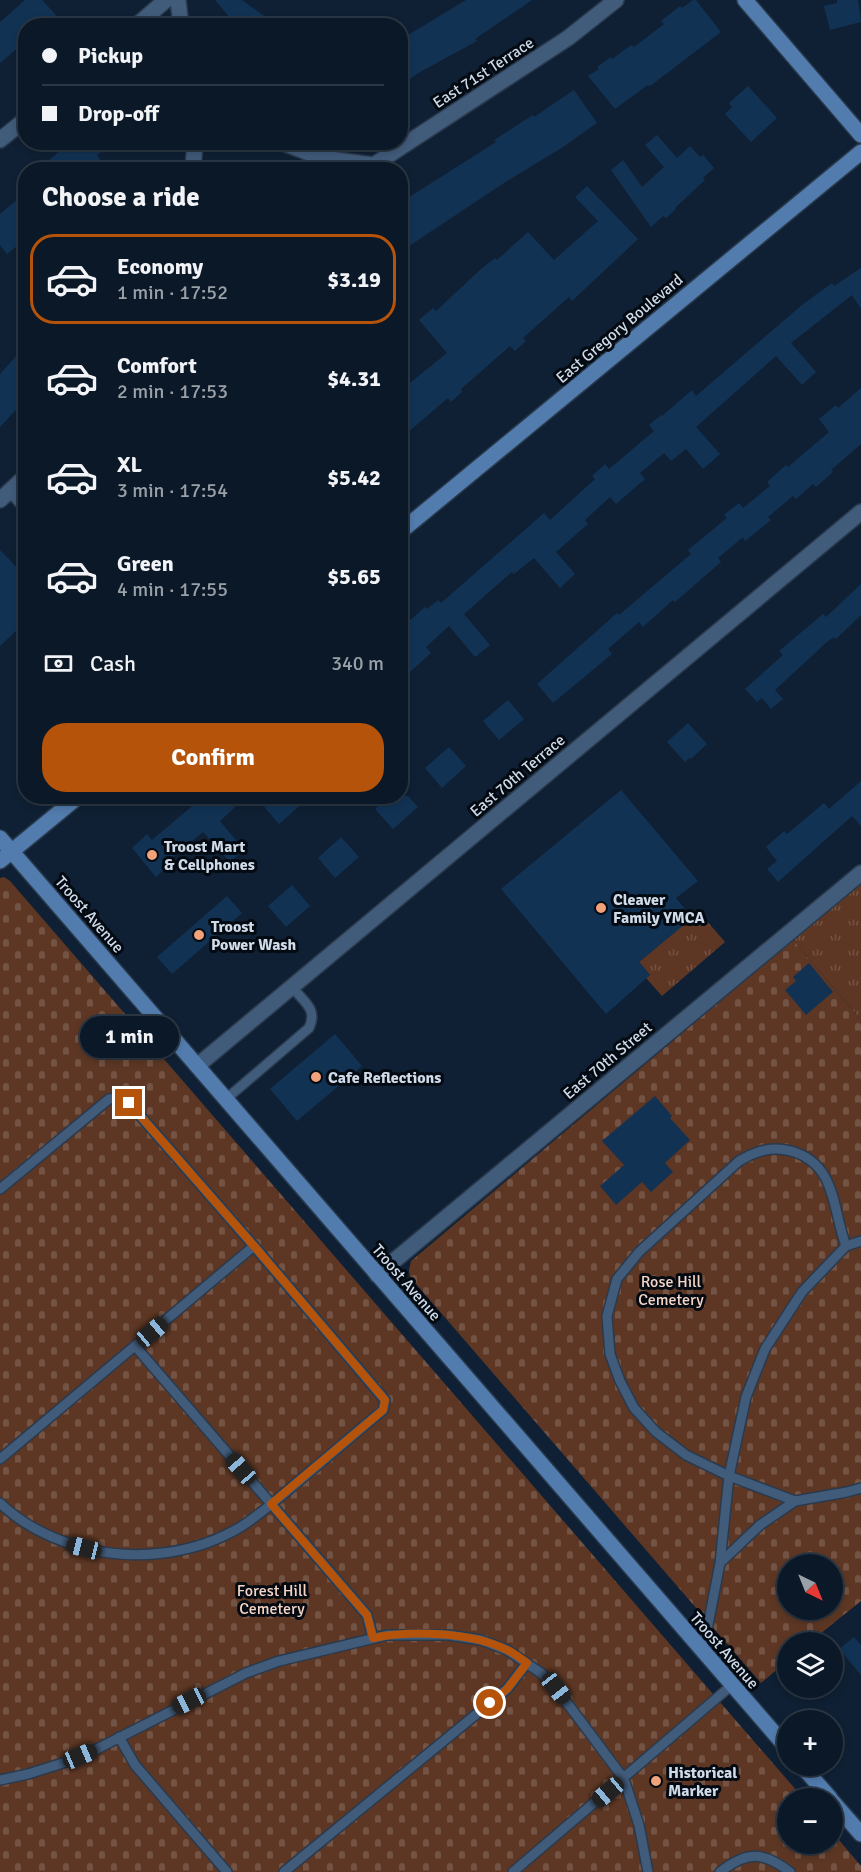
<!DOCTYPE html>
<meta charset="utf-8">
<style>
body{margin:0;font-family:Signika,sans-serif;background:#14212f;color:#f1f3f6;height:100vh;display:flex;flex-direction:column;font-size:22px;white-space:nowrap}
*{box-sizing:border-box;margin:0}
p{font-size:20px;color:#9aa0a7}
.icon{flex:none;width:33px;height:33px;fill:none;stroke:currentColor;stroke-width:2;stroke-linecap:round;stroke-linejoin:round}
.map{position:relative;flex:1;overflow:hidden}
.sheet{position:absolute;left:18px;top:162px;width:390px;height:642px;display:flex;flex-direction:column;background:#0b1827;border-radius:24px;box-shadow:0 3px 9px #0003,0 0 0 2px #2b3744}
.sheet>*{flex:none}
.guide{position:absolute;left:18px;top:18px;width:390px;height:132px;border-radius:24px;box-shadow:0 3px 9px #0003,0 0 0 2px #2b3744;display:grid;align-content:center;height:132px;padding:0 24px;background:#0b1827}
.needle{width:39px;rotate:137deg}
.buttons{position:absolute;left:777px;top:1554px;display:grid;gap:12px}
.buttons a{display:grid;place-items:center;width:66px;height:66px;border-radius:50%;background:#0b1827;box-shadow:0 3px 9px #0003,0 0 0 2px #2b3744;font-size:30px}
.end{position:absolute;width:27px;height:27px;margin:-14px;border:8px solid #b45309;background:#fff;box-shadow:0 0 0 3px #fff}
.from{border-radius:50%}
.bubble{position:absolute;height:42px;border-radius:21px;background:#0b1827;box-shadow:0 3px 9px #0003,0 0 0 2px #2b3744;font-size:20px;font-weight:700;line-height:42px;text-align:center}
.car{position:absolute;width:18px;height:36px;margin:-18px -9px;border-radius:8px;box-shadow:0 0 4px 2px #0007;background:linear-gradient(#222 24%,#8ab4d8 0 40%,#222 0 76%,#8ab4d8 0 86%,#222 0)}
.guide b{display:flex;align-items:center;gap:21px;height:57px;font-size:22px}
.guide b+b{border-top:2px solid #2b3744}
.guide i{width:15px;height:15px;background:#f1f3f6}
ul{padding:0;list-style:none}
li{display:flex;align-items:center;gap:18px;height:90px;margin:0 12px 9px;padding:0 12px;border:3px solid transparent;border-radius:24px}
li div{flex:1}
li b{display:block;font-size:22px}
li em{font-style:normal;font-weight:700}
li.selected{border-color:#b45309}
li>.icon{width:54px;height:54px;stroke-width:1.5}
h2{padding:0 24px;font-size:27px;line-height:72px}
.pay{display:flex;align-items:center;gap:15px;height:66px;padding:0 24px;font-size:22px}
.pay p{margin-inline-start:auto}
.cta{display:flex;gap:12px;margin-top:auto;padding:12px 24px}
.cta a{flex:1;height:69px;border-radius:24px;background:#b45309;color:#fff;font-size:24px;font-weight:700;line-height:69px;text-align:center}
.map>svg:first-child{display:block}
.cemetery{fill:url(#cemetery-stones);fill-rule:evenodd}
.park{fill:url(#park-tufts)}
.building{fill:#123254}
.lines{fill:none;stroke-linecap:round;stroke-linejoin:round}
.lane-casing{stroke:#2a3a4d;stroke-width:12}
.street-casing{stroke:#2a3a4d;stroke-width:18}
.secondary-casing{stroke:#2a3a4d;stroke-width:18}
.lane{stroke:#415b7a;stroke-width:9}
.street{stroke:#415b7a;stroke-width:15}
.secondary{stroke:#527cae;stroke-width:15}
.route{stroke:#b45309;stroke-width:8}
.poi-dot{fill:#f1a27b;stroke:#040a12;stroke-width:2}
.labels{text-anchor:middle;stroke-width:6;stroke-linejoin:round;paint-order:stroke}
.street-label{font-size:16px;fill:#d0dbe9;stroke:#040a12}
.poi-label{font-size:16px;font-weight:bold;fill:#d0dbe9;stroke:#040a12;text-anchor:start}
.park-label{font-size:16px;fill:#f5d5c6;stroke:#040a12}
</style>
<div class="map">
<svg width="861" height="1872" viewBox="0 0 861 1872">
<defs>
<pattern id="cemetery-stones" width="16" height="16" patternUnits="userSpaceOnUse" patternTransform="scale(1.5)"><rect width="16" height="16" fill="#5d3724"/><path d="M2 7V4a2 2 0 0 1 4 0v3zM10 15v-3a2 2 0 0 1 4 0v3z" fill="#735344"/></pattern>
<pattern id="park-tufts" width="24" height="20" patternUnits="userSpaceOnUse" patternTransform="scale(1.5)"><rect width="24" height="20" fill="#5d3724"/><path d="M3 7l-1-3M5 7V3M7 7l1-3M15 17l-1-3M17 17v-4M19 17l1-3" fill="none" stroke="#735344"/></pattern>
</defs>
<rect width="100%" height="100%" fill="#0f2034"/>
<path class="cemetery" d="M4 877 10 881 803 1798H788V1844H832L833 1833 861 1866V1872H0V878Z
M793 940 861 1020V1601L810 1642H788L787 1661 761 1683 410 1277 409 1270 411 1261ZM788 1564H832V1610H788Z"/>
<path class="park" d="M861 884V1020L793 940Z
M699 912 725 942 662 996 646 978 650 975 639 962Z"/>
<path class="building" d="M25 0H42L56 15 44 26H26V41L0 63V22Z
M215 0H242L278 26H237Z
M466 0H532L475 39 477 41 420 72 400 86V40Z
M693 0H696L721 32 650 86 648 85 615 109 588 76 599 69 597 67 611 57 612 59 631 45 634 47 664 24 661 21 680 6 682 8Z
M837 0H858L861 22 830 30 824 6 837 3Z
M748 86 777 118 751 142 725 114 732 107 729 103Z
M574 90 597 123 563 147 507 181 400 252V203L496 142 494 140 533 115 534 117Z
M657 135 677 158 690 146 700 157 703 155 714 168 703 178 705 180 675 208 676 209 666 218 663 216 651 227 611 170 623 160 642 187 664 167 645 145Z
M70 142H112L97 155 101 161 91 170H38Z
M587 186 638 239 572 301 569 297 523 338 526 341 515 351 510 346 461 389 462 392 451 402 448 398 400 439V391L447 353 419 320 433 308 436 311 481 269 495 258 497 260 528 232 554 260 598 221 575 197Z
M19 198 26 205V239L7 254 0 245V214Z
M861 268V309L852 295 791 343 816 372 802 385 776 356 696 427 720 454 703 469 686 449 671 461 664 453 640 473 645 479 616 504 610 497 585 520 588 524 556 552 575 574 560 588 534 558 514 574 512 572 464 614 490 645 475 657 449 626 426 647 431 653 410 672 400 662V629L425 607 427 609 438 600 441 603 544 513 550 520 595 479 592 476 605 464 609 469 654 431 649 425 661 415 662 416 692 390 696 396 802 305 832 283 834 286Z
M26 345V399L0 427V374Z
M861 388V444L831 470 833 472 816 487 813 484 796 499 793 496 768 517 771 520 745 541 743 537 718 558 721 562 675 602 673 600 643 627 639 622 608 649 612 654 553 703 537 684 617 613 619 615 691 554 688 550 727 518 724 515 739 503 743 508 770 486 767 482 786 465 788 467 829 432 819 419 836 405 838 408Z
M0 550 26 577V639L17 630 0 646Z
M861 584V615L836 639 834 637 827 642 775 690 783 699 771 709 762 698 757 702 745 689 783 655 779 651 823 614 826 617Z
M508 700 524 719 499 740 483 721Z
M688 723 707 744 691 759 689 758 685 762 667 742Z
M449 747 466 766 442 788 425 768Z
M861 781V826L852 816 778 882 767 869 777 861 766 847 784 831 787 834 824 803 829 809Z
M621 790 698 881 676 898 692 918 639 962 650 975 606 1014 501 889Z
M204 796H247L220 821 244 850 230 862 203 832 170 860 172 862 156 877 132 848 147 834 152 840Z
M255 796H311L279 824Z
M390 796H408L418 807 393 829 375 809Z
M341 837 359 857 335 878 318 858Z
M292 885 310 906 286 927 268 906Z
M227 896 242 913 172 974 157 957Z
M809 963 833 992 806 1015 785 990 796 981 793 977Z
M335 1034 362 1066 297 1121 270 1089Z
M655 1096 672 1116 670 1118 690 1140 665 1163 673 1172 651 1192 642 1182 616 1205 600 1186 624 1165 602 1141Z
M854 1637 861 1645V1675L839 1649Z"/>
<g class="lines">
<defs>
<path id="lane" d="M226 1099 309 1028C318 1009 304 1002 292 987
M0 1189 109 1099 118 1098 129 1103 254 1246 385 1400 383 1410C355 1434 327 1457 299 1481 281 1496 262 1513 242 1526 197 1554 139 1561 88 1549 56 1541 24 1526 0 1503
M846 1246C832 1209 837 1164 791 1151 771 1146 756 1151 739 1161L639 1252 617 1279 607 1316 610 1354 620 1381 634 1408 656 1432 686 1455 729 1476 795 1501 847 1492 861 1488
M135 1346 367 1615 373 1638
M0 1459 254 1246
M720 1563 760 1525 795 1501
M703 1651 720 1563 729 1476 746 1397 765 1349 802 1292 846 1246 861 1241
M119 1737 135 1765 227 1872
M0 1780 28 1774 66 1762 93 1751 246 1673 279 1661 387 1635H448L481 1640 507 1650 541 1673 556 1688 624 1779 639 1825 648 1872
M284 1872 507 1689 527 1663
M513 1872 732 1685
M720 1872C747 1851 763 1851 790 1872"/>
<path id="street" d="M178 0 181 26
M136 26 166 0
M0 140 26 119
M281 142 322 158 373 165
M193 170 195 142
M366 170 568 38 616 0
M12 490 26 506
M0 500 26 476
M197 1066 861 512
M377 1275 861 873"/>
<path id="secondary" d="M745 0 861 135
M400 532 861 152
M0 838 788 1749
M0 861 79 796
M802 1766 830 1798
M832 1801 861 1834"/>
</defs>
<use href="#lane" class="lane-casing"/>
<use href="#street" class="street-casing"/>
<use href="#secondary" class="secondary-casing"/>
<use href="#lane" class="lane"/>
<use href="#street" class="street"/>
<use href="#secondary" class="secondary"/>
</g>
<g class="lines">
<path class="route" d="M129 1103 254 1246 385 1400 383 1410 271 1504 367 1615 373 1638C410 1630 472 1632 507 1650 514 1653 520 1658 527 1663L507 1689 490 1703"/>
</g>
<g class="poi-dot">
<circle cx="152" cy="855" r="6"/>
<circle cx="601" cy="908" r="6"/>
<circle cx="199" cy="935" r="6"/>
<circle cx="316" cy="1077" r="6"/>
<circle cx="656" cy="1781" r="6"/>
</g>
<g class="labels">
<g class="street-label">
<text transform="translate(483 72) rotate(-33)" y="6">East 71st Terrace</text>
<text transform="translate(619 328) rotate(-40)" y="6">East Gregory Boulevard</text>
<text transform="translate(517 775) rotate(-40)" y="6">East 70th Terrace</text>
<text transform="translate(90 914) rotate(49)" y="6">Troost Avenue</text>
<text transform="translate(607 1060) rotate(-40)" y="6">East 70th Street</text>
<text transform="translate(407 1282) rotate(49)" y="6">Troost Avenue</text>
<text transform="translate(725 1650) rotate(49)" y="6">Troost Avenue</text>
</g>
<g class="poi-label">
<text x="164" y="852">Troost Mart<tspan x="164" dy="18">&amp; Cellphones</tspan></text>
<text x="613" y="905">Cleaver<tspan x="613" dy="18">Family YMCA</tspan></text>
<text x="211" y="932">Troost<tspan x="211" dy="18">Power Wash</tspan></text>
<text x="328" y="1083">Cafe Reflections</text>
<text x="668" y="1778">Historical<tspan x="668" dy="18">Marker</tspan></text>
</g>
<g class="park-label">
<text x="671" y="1287">Rose Hill<tspan x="671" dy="18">Cemetery</tspan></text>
<text x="272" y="1596">Forest Hill<tspan x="272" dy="18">Cemetery</tspan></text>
</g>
</g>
</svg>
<div class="buttons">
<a><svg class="needle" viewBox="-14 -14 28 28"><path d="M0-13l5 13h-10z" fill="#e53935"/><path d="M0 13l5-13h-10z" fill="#9aa0a7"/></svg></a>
<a><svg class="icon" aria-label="layers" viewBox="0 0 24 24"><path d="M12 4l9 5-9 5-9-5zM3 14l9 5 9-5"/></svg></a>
<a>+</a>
<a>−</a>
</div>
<i class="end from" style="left:490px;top:1703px"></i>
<i class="end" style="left:129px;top:1103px"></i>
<div class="bubble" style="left:80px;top:1016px;width:99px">1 min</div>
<i class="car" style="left:152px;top:1332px;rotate:50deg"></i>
<i class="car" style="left:241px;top:1469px;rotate:319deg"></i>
<i class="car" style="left:84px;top:1548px;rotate:284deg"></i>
<i class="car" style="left:556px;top:1688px;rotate:142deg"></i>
<i class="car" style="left:189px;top:1701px;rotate:243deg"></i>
<i class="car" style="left:80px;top:1756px;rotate:67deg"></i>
<i class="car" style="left:608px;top:1792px;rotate:230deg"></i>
<div class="guide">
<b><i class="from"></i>Pickup</b>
<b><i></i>Drop-off</b>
</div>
<section class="sheet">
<h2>Choose a ride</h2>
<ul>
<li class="selected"><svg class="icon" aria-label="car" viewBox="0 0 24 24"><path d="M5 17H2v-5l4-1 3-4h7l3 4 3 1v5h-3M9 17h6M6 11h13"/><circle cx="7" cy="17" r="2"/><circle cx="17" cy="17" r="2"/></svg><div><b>Economy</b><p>1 min · 17:52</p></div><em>$3.19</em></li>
<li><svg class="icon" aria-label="car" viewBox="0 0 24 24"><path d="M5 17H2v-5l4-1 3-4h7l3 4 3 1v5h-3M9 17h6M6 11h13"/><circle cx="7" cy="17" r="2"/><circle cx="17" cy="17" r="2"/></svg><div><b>Comfort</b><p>2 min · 17:53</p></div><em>$4.31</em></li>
<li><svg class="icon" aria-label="car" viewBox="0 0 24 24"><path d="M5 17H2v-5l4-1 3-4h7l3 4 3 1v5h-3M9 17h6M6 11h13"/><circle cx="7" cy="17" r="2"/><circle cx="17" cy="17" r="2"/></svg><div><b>XL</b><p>3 min · 17:54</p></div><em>$5.42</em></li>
<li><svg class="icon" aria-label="car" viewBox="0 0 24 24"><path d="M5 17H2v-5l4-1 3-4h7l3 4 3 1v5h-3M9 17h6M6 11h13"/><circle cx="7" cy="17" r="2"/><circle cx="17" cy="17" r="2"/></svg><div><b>Green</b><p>4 min · 17:55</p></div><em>$5.65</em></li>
</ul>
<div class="pay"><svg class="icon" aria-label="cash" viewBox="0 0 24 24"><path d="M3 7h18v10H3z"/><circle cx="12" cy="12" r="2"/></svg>Cash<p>340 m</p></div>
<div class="cta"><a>Confirm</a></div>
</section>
</div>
